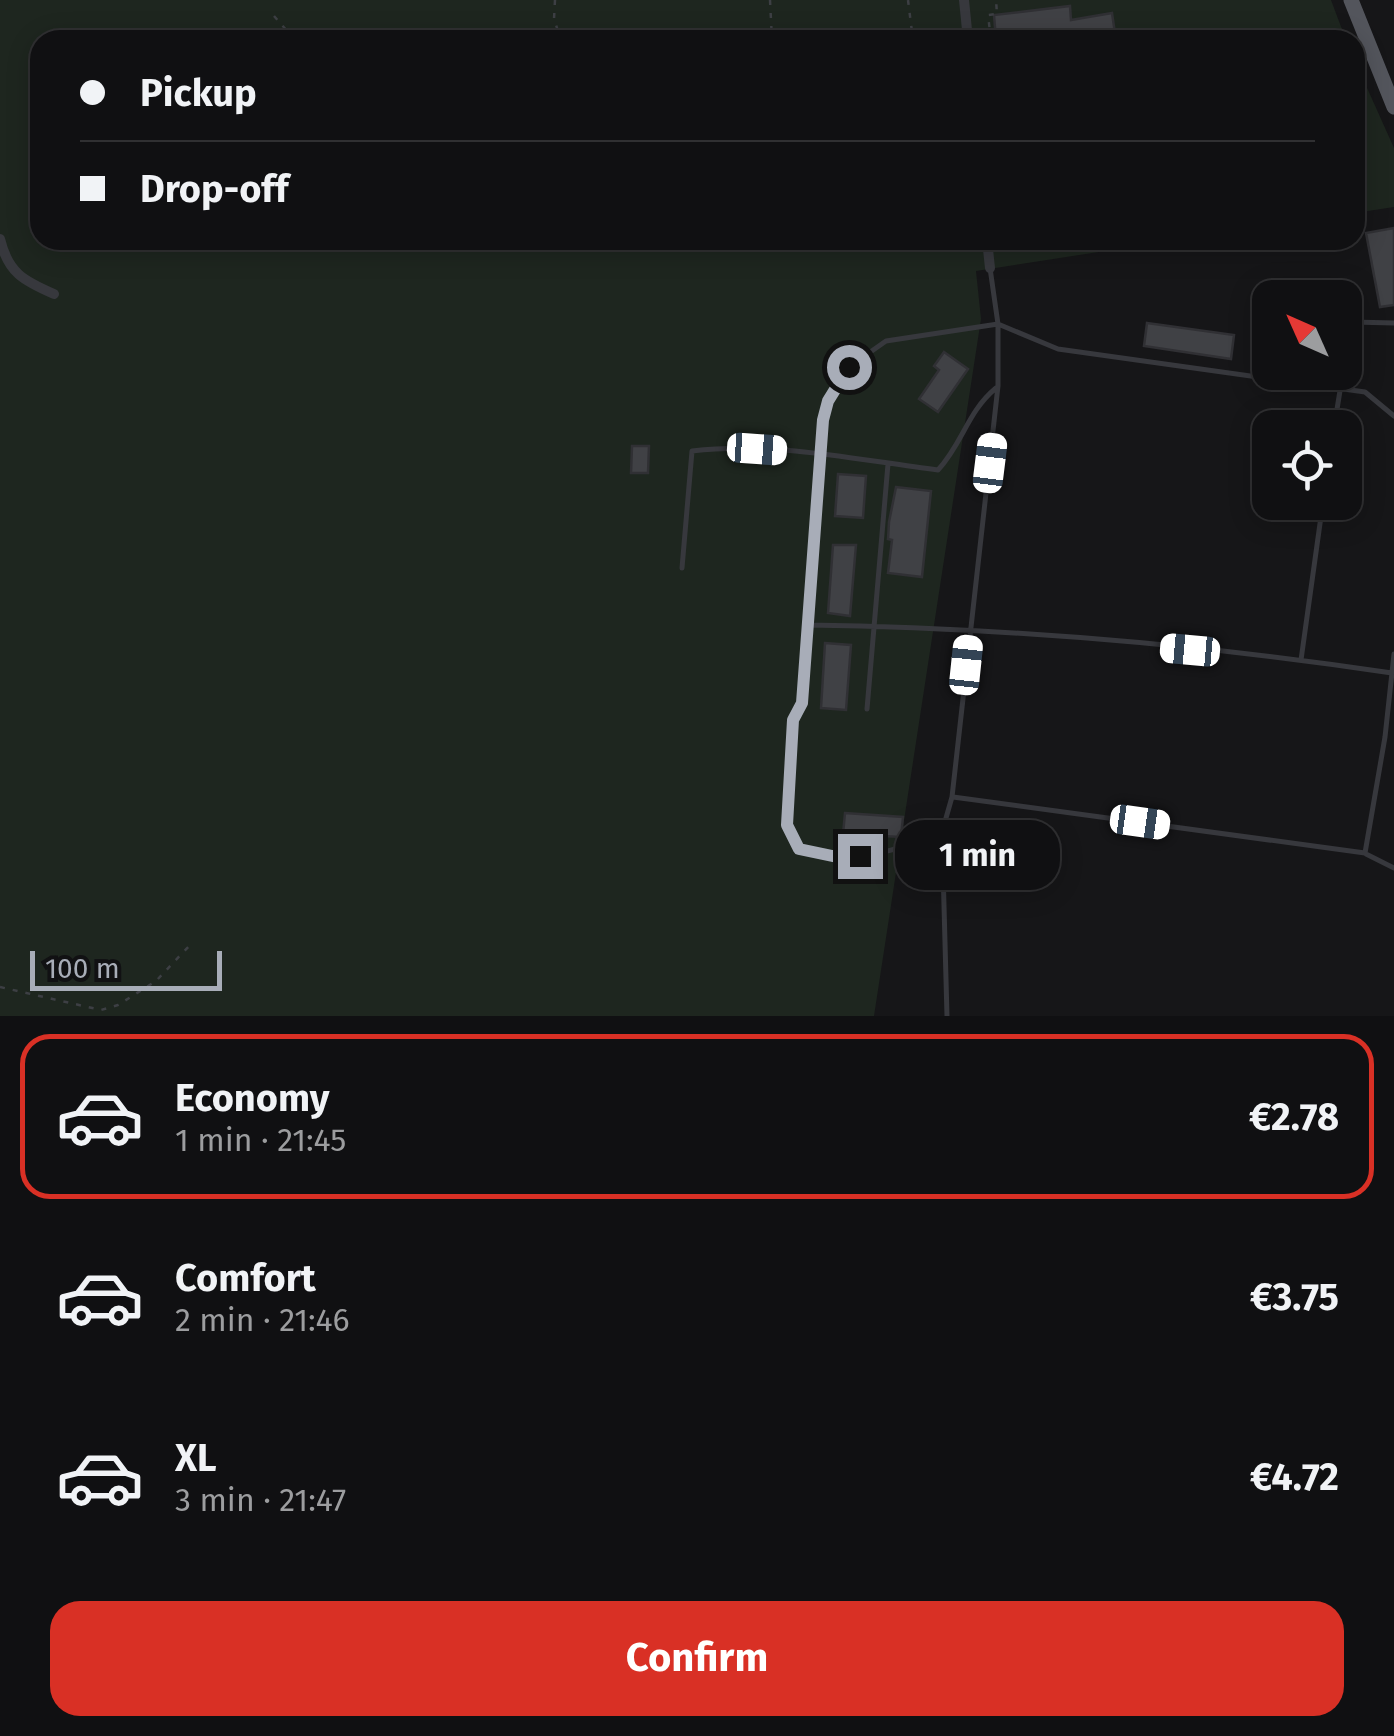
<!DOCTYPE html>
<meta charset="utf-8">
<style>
body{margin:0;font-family:"Fira Sans",sans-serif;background:#19191b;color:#f1f3f6;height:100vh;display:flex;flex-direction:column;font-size:38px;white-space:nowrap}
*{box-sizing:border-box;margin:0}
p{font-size:32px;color:#9c9d9f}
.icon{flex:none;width:55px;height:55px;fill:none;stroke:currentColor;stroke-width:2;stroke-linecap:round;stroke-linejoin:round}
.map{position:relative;height:1016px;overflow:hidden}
.sheet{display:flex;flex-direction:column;background:#101012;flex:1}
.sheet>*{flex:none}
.top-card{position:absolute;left:30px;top:30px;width:1335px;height:220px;border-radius:30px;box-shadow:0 5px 25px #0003,0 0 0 2px #303032;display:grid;align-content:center;height:220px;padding:0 50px;background:#101012}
.needle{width:65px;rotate:315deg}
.controls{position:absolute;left:1252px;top:280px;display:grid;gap:20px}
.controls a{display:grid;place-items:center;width:110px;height:110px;border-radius:20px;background:#101012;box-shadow:0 5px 25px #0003,0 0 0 2px #303032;font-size:50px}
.scale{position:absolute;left:30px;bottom:25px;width:192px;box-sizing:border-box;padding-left:10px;border:5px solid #a8adb8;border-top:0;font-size:28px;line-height:35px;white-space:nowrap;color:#a8adb8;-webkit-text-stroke:8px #111113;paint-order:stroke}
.end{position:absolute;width:45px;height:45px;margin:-22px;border:12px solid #a8adb8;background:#111;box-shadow:0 0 0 5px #111}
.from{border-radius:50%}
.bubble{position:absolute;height:70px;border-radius:30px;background:#101012;box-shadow:0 5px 25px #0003,0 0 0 2px #303032;font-size:32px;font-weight:700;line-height:70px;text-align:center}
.car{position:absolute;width:30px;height:60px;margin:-30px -15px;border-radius:12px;box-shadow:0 0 8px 2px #0007;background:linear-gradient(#fff 24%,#345 0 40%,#fff 0 76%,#345 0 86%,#fff 0)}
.top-card b{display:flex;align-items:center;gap:35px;height:95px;font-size:38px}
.top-card b+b{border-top:2px solid #303032}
.top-card i{width:25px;height:25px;background:#f1f3f6}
ul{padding:18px 0 0;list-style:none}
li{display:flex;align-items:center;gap:30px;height:165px;margin:0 20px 15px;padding:0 30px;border:5px solid transparent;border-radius:30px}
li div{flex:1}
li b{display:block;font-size:38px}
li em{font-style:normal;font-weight:700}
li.on{border-color:#d93025}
li>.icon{width:90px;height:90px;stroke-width:1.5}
.cta{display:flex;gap:20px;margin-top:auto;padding:20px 50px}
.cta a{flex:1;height:115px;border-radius:30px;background:#d93025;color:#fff;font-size:40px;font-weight:700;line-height:115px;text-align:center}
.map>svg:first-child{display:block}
.green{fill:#1e261f}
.building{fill:#404145;stroke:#303034;stroke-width:2.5}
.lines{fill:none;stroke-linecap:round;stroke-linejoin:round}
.path{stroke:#3d3f44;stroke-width:2.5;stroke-dasharray:5 8;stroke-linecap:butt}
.lane{stroke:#37383d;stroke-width:5}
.street{stroke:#37383d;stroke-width:10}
.primary{stroke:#53555c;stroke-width:15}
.route{stroke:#a8adb8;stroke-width:12}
</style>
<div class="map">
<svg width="1394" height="1016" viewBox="0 0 1394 1016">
<rect width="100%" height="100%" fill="#161618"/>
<path class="green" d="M0 0H1331L1346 40H40V240H1176L976 271 981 319 874 1016H0Z
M1355 61 1394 148V207L1355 213Z"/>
<path class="building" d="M1070 6 1071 20 1112 13 1116 40H996L994 15Z
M1394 228V305L1380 307 1366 233Z
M1147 323 1234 335 1231 359 1144 346Z
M944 352 968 369 938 412 919 399 939 370 934 366Z
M632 446H649L648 473H631Z
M838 474 866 476 863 518 835 516Z
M896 487 931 491 922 577 888 573 892 540 888 539 889 522Z
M833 545H856L850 616 828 613Z
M825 643 851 645 846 710 821 708Z
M845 813 903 817 901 837 843 834Z"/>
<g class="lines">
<path class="path" d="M555 0 554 19 561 40
M770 0 772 40
M908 0 913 40
M274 16 295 40
M991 40 988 15 997 14 996 0
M499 240 510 243 529 240
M0 987 101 1010 118 1005 156 981 191 944"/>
<path class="lane" d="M1345 360 1352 322 1394 323
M1334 428 1343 372
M682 568 692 451C774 441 857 460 938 470 963 443 967 412 996 388
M808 625C1003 628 1199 644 1392 673
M1301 660 1323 502
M867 709 888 464
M953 797 1365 853 1385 737 1394 654
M942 832C886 855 860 862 799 849L787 825 793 721 802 703 823 420 828 401 849 367 886 341 998 324 1058 349 1365 392 1394 416
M1366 854 1394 868
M947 1016 942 832 952 797 998 386V324L990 268"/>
<path class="street" d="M964 0 968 40
M0 239C8 273 24 281 54 294
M987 240 990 268"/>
<path class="primary" d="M1351 0 1394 107"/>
</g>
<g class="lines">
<path class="route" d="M849 367 828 401 823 420 802 703 793 720 787 825 799 849 842 858 860 856"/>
</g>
</svg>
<div class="controls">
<a><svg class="needle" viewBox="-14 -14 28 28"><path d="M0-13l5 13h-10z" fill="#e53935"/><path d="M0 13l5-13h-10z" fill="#9c9d9f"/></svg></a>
<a><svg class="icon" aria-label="locate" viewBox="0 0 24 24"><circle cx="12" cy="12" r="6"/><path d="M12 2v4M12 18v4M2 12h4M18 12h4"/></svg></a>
</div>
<div class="scale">100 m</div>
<i class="end from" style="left:849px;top:367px"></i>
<i class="end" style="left:860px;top:856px"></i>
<div class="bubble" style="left:895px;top:820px;width:165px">1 min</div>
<i class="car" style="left:757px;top:449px;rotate:94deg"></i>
<i class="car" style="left:990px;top:463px;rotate:7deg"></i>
<i class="car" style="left:1190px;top:650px;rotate:275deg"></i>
<i class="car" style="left:966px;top:665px;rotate:6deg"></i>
<i class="car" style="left:1140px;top:822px;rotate:98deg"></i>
<div class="top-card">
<b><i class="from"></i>Pickup</b>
<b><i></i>Drop-off</b>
</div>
</div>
<section class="sheet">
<ul>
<li class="on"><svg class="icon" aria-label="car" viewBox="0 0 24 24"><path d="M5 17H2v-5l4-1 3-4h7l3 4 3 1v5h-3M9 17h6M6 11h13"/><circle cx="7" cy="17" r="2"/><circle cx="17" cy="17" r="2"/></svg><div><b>Economy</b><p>1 min · 21:45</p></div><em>€2.78</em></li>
<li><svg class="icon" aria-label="car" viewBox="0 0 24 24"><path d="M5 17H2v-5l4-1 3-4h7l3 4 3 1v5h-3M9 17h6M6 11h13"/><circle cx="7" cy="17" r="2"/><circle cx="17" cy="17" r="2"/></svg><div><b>Comfort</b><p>2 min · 21:46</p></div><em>€3.75</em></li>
<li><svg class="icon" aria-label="car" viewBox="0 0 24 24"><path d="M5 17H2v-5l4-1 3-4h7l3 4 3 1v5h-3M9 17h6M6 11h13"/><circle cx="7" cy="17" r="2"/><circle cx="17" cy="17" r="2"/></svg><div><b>XL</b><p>3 min · 21:47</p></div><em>€4.72</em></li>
</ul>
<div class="cta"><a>Confirm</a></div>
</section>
